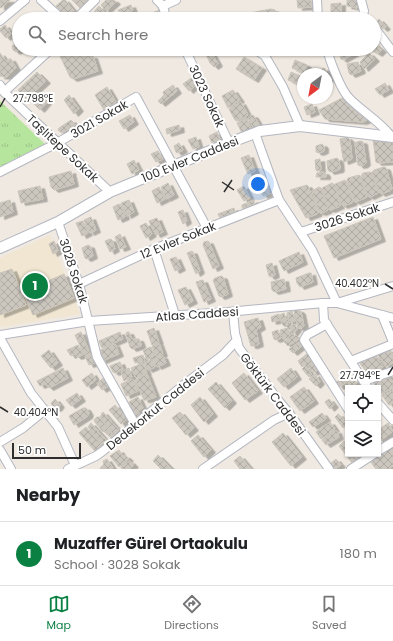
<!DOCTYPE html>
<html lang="en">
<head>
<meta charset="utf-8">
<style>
  :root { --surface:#fff; --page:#f6f6f6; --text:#202124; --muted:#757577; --line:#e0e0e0; --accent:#0b8043 }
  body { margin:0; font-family:Poppins,sans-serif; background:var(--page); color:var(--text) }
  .controls { position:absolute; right:12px; bottom:12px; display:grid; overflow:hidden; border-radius:0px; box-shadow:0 1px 3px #0004 }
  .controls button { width:36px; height:36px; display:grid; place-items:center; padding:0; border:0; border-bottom:1px solid var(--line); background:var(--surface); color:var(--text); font:20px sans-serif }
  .compass { position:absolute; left:297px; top:68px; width:36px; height:36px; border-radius:50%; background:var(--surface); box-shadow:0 1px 3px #0004; rotate:212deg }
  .scale { position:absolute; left:12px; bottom:10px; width:69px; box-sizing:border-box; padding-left:4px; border:2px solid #2e2e2e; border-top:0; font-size:11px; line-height:14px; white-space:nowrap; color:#2e2e2e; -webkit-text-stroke:3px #fff; paint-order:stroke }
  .you { position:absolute; left:258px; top:184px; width:14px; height:14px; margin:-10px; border:3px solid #fff; border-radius:50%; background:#1a73e8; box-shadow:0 0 0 6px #1a73e833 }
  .badge { display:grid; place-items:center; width:26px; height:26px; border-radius:50%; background:var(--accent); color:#fff; font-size:13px; font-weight:700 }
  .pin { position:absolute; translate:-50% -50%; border:2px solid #fff; box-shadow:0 1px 4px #0006 }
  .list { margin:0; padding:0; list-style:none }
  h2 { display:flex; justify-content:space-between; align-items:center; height:52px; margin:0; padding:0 16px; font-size:17px }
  h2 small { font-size:13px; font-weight:400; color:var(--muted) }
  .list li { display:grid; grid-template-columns:26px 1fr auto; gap:12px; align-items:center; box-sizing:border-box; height:64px; padding:0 16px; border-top:1px solid var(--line) }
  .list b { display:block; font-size:15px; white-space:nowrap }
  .list p { margin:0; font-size:13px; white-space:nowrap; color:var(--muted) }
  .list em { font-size:13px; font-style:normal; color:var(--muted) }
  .icon { flex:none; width:22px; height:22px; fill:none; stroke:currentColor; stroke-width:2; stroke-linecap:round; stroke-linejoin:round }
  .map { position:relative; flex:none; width:393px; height:469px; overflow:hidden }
  .search { position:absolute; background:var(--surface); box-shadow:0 1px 3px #0004; left:12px; right:12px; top:12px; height:44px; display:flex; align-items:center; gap:10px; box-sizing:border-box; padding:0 14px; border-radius:22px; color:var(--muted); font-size:15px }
  .sheet { height:116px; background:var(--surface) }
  nav { display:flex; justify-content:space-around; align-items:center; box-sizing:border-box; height:56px; border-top:1px solid var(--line); background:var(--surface); font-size:11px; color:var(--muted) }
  nav a { display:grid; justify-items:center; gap:2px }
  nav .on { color:var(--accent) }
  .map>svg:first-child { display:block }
</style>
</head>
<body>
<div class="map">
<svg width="393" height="469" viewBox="0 0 393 469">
  <defs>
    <pattern id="park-tufts" width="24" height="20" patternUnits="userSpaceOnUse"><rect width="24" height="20" fill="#b6e59e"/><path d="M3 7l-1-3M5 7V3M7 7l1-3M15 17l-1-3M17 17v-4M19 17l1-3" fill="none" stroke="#9dc588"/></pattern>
    <pattern id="building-cross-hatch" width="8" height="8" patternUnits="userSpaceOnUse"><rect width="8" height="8" fill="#cbc7bf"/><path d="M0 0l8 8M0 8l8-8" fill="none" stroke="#afaba4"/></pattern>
    <filter id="shadow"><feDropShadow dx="4.5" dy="2.5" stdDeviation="0" flood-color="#0004"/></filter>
  </defs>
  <rect width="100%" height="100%" fill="#efe9e1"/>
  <path fill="#f0e6d1" d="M50,235l30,79 -80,13v-69z"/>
  <path fill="url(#park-tufts)" d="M0,101l45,43 -45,23z"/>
  <g fill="url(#building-cross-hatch)" stroke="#cbc5ba" filter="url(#shadow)">
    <path d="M0,0h10l-9,8 -1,-1z"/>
    <path d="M63,0h2l9,11 -8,6 -10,-11z"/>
    <path d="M72,0h17l-9,8z"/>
    <path d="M106,0h8l2,2 -10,9 -5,-6z"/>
    <path d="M297,0h14l1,7 -14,1z"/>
    <path d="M347,0h11l-1,8 -10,-2z"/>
    <path d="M341,3v9l-10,1v-9z"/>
    <path d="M131,5l2,5 -12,5 -3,-5z"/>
    <path d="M99,6l6,6 -6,6 -6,-5z"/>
    <path d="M162,9l1,10h-19v-3z"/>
    <path d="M271,9l4,1 1,9h-58z"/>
    <path d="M379,19l7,8 -3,2 -7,-7z"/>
    <path d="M5,25l6,9 -5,4 -6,-7v-2z"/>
    <path d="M19,42l1,7 -4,3 -3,-2 -1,-4z"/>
    <path d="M374,43l8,7 -4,4 -8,-5h4z"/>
    <path d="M353,49h3l1,3 -14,8 -2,-1 -1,-3z"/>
    <path d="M210,50l8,14 -4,3 -4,-4 -5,-11z"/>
    <path d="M0,53l6,8 3,-2h2l5,9 -9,9 -7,-1z"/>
    <path d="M369,53l6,6 -11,10 -4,-7z"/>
    <path d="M60,56h33l5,15 -25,8 -3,-2z"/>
    <path d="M244,57l18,11 -8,12 -18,-11z"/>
    <path d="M295,60l12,5 -3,8 -12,-5z"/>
    <path d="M358,62l3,9 -10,4 -2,-2 -2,-9z"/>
    <path d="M324,68l1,1 4,10 -2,1v-6h-10v-2z"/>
    <path d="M37,72l9,9 -20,18 -8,-9z"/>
    <path d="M291,72l12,5 -2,8 -13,-5z"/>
    <path d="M194,76l5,6 -10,9 -6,-7z"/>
    <path d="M385,83l4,7 -9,5 -5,-6z"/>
    <path d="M173,85l4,6 -16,13 -3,-3 6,-6 -1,-3z"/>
    <path d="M107,87l9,15 -12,8 -9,-15z"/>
    <path d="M233,90l7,10 -12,8 -6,-12z"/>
    <path d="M39,95l8,7 -7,8 -7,-7z"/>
    <path d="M69,95l10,14 -5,5 -10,-14z"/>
    <path d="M344,97l6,10 17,13 -4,2 -38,-3 -6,-9z"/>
    <path d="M241,102l7,13 -11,6 -2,-1 -6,-11z"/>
    <path d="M312,104l3,8 -8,3 -3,-8z"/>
    <path d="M130,115l4,7 -10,7 -5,-8z"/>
    <path d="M252,115l2,1 6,10 -6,3 -6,-11z"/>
    <path d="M246,118l6,12 -9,5 -6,-12z"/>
    <path d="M71,120l4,4 -1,2 -12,7 -4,-3 1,-2z"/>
    <path d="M179,125l1,5 -13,4 -1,-5z"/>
    <path d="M217,132l3,7 -8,4 -3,-7z"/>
    <path d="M196,137l3,10 -6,2 -5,-9z"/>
    <path d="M347,137l3,3 2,19 -8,3 -1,-4 -3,-19z"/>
    <path d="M373,139l20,4v19l-15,1 -2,-1z"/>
    <path d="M361,141l2,1 3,21 -2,2 -4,1 -2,-1 -3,-22 2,-1z"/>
    <path d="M179,143l4,7 -5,3 -2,-1 -2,-6z"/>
    <path d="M322,144l2,2v5l-5,2 -3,-1v-6z"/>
    <path d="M158,151l5,8 -7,3 -5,-8z"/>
    <path d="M249,155l6,16 -7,3 -7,-16z"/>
    <path d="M337,158l2,2 1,9 -1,1 -9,2 -2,-2 -1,-9z"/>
    <path d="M320,159l1,11 -4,1 -1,-1 -1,-10z"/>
    <path d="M134,160l5,10 -7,4 -5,-10z"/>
    <path d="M384,167l2,1 6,21 -1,1 -10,4 -2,-2 -7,-20 2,-2z"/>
    <path d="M71,171l3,13 -20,6 -3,-3 -2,-10z"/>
    <path d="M324,172l2,2v3h-10l1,-4z"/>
    <path d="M370,172l2,1 6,20 -8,4 -2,-1 -7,-20 2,-3z"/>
    <path d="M359,175l1,1 7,21 -11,5 -2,-1 -7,-21 1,-2z"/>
    <path d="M345,180l1,1 7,20 -1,2 -9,3 -2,-2 -6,-20z"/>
    <path d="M168,183l6,12 -8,4 -5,-12z"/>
    <path d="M266,183l4,11 -7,2 -4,-10z"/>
    <path d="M332,183l3,2 5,21 -9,4 -3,-1 -6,-21z"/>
    <path d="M307,185l1,1 10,27 -1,1 -11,4 -16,-28z"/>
    <path d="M40,186l3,13 -22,4 -3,-12z"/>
    <path d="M244,186l6,12 -6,3 -7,-11z"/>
    <path d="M159,187l6,12 -8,4 -5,-12z"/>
    <path d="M319,187l2,1 7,21 -1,2 -6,2 -2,-1 -7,-21z"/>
    <path d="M10,200l3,12 -13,5v-14z"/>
    <path d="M129,200l5,12 -7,4 -6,-13z"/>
    <path d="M254,200v4l-11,5 -1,-2v-2z"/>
    <path d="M119,204l2,1 4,12 -7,3 -5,-13z"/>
    <path d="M234,208l1,4 -15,6 -2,-4z"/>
    <path d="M183,210l4,11 -4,3 -5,-12z"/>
    <path d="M91,217l5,13 -6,3 -6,-13z"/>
    <path d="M373,217l8,22 -47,19 -10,-22z"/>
    <path d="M157,218l6,14 -7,3 -7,-14z"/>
    <path d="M83,221l5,12 -6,3 -6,-13z"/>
    <path d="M146,223l6,11 -6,4 -6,-12z"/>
    <path d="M120,234l6,13 -6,2 -5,-12z"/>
    <path d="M110,239l2,1 3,9 -5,3 -5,-11z"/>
    <path d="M54,241l4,10 -5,3 -4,-10z"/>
    <path d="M208,241l1,1 10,24 -6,3 -10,-24 1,-3z"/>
    <path d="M88,245l2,1 3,10 -6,3 -2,-1 -3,-10z"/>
    <path d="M192,251l1,1 7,19 -4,3 -9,-21z"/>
    <path d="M299,252l4,10 -19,9 -5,-10z"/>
    <path d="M176,257l5,11 -6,3 -5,-12z"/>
    <path d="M272,263l3,12 -4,2 -2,-1 -3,-11z"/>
    <path d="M12,269l14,36 -26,10v-42z"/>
    <path d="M309,273h2l2,9 -13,5 -3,-4 -1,-5z"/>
    <path d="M64,274l10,24 -41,17 -10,-23z"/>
    <path d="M221,276l2,1 5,17 -7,3 -2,-1 -6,-16 2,-2z"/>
    <path d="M284,279l2,10 -12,3 -2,-2 -1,-8z"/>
    <path d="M203,280l8,19 -7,3 -8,-20z"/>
    <path d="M186,287l7,14 -8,4 -7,-15z"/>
    <path d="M295,310h4l2,2 3,14 -3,2h-3l-4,-17z"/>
    <path d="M292,311l3,10 -6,2 -2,-10z"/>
    <path d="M284,313l4,12 -3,2 -3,-3 -2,-9z"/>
    <path d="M279,314l1,6 -8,2 -1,-5z"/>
    <path d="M258,318l3,9 -5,3 3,14 -5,2h-3l-7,-24z"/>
    <path d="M295,324l2,5 -5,6 -2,-9z"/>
    <path d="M154,328l5,14 -7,3 -5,-14z"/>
    <path d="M288,328l2,8 -6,4 -4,-10z"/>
    <path d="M278,330l3,8 -5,2 -2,-1 -2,-7z"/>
    <path d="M81,332l8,19 -5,3 -9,-19z"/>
    <path d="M120,332l3,7 -21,9 -3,-7z"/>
    <path d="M127,332h2l3,7h7l2,5v2l-9,3 -2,-2 -4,-13z"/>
    <path d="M296,335l3,3 -1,2 -10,6 -4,-4 1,-1z"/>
    <path d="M301,341l2,4 -10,8 -4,-4z"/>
    <path d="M159,343l4,11 -6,3 -2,-3 -3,-8z"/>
    <path d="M115,344l4,10 -17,7 -4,-10z"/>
    <path d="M78,345l5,10 -6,2 -3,-3 -3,2 -4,-6z"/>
    <path d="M151,347l3,9 -7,4 -4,-10z"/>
    <path d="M390,349l3,7v7l-7,4 -8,-12z"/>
    <path d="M49,350l9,13 -7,5 -10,-12z"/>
    <path d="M90,353l5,10 -6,2 -4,-9z"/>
    <path d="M308,353l5,5 -11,9 -4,-6z"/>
    <path d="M143,355l2,6 -10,2 -2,-5z"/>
    <path d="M376,355l7,12 -15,7 -9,-12z"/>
    <path d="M163,356l3,7 -9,4 -4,-8z"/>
    <path d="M152,360l3,7 -7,3 -4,-7z"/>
    <path d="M314,360l5,9 -6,4 -5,-8z"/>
    <path d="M120,362l3,7 -8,4 -2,-1 -3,-6z"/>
    <path d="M143,363l4,10 -11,5 -5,-10z"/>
    <path d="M305,366l2,1 4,7 -2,3 -7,-8z"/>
    <path d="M63,368l5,10 -19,10 -4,-4 -5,2 -3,-5z"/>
    <path d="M129,368l3,9 -8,4 -3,-9z"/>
    <path d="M291,368l6,9 -13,10 -7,-8z"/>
    <path d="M92,373l4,7 -9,7 -5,-7z"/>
    <path d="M244,373l14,18 -13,9 -13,-17z"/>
    <path d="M147,374l9,23 -9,3h-3l-9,-20z"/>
    <path d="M315,374l5,8 -4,4 -7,-7z"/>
    <path d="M387,374l6,8v7l-13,4 -9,-13z"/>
    <path d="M105,377l5,8 -8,5 -5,-7z"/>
    <path d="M345,378l2,4 -8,5 -3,-5z"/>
    <path d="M133,379l5,12 -12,5 -5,-12z"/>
    <path d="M354,379l3,4 -6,5 -3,-5z"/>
    <path d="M216,382l16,19 -7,7 -17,-19z"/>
    <path d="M304,387l10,14 -14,10 -10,-14z"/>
    <path d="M393,391v12l-4,2 -7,-10z"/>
    <path d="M77,393l4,6 -10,7 -5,-6z"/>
    <path d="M138,397l5,11 -5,3 2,5 -4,2 -7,-16z"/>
    <path d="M200,397l13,17 -9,8 -13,-17z"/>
    <path d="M55,399l5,6 -3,4 -3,-1 -3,-5z"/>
    <path d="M329,399l5,6 -4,4 -5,-7z"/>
    <path d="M115,405l12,14 -6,5 -12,-14z"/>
    <path d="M83,408h3l3,5 -1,3 -14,9 -5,-9z"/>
    <path d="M103,412l16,18 -5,5 -14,-18z"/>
    <path d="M180,412l14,16 -8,7 -14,-17z"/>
    <path d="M322,413l4,5v1l-13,8 -4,-5z"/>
    <path d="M338,414l6,5v-1l3,1 1,3v2l-5,4 -8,-11z"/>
    <path d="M97,417h2l14,18 -2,3 -6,-6 -3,-1 -7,-9 -1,-2z"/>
    <path d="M330,422l5,7 -14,10 -5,-7z"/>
    <path d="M91,423l15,17 -3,5 -15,-18z"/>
    <path d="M388,423l5,8 -13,10 -2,-2v-9z"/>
    <path d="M86,427l15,18v2l-6,4 -16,-18z"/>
    <path d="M335,431h2l2,6 -13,8 -4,-5z"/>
    <path d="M283,433l19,24 -11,9 -19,-24z"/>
    <path d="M198,435l13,15 -7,7 -13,-16z"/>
    <path d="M344,441l4,5v8h7l3,4 -6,5 -13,-17z"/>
    <path d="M393,443v23l-3,3h-14l-6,-8z"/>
    <path d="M119,450l4,6h3l3,3 -10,8 -9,-11z"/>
    <path d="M158,455l14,14h-11l-8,-8z"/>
    <path d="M240,456l11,13h-11l-6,-8z"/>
    <path d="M107,459l6,9 -2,1h-10l-1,-1 4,-4 -1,-3z"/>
    <path d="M336,459l5,6 -6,4 -5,-5z"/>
    <path d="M130,461l4,4 -5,4h-7l-1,-2z"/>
  </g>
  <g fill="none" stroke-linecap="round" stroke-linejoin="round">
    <defs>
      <g id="minor">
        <path d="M41,0l21,19"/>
        <path d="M157,0c7,6 8,10 8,19"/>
        <path d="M317,0l1,19"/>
        <path d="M361,0l3,11 -1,4"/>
        <path d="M163,6l13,-6"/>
        <path d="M76,19l19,-19"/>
        <path d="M0,21l25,-21"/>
        <path d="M374,27l19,25"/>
        <path d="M64,49l20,2 94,-2"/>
        <path d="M185,49l44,94"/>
        <path d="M255,49l10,7 18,31 17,39"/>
        <path d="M327,49c3,12 14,42 23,50 13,13 29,22 41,37"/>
        <path d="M0,85l4,7 106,100"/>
        <path d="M4,92l47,-43"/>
        <path d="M255,133l24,67 33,50 25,53 56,15"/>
        <path d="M0,172l57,-29 79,-46 71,131"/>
        <path d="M58,222l21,62 18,73 38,67"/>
        <path d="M301,232l92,-30"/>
        <path d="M154,249l21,66"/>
        <path d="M79,284l75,-35 125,-49"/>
        <path d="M323,303l1,17 44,68"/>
        <path d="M233,312l2,21 4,15 39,52 11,13 40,56"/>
        <path d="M382,315l11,27"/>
        <path d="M327,324l-20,11 -3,5 44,69"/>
        <path d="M0,335l89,-14 139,-9 95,-9h14l56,-17"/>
        <path d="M0,338l31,55 27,34 17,38"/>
        <path d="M351,361l42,-17"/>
        <path d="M364,381l29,-10"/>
        <path d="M378,403l15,17"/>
        <path d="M0,442l23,-14 22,-18"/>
        <path d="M0,450l11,19"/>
        <path d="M378,451l15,-9"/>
        <path d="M68,469l28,-13 7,-5 78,-64 42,-32 14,-15"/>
        <path d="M203,469l71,-49 15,-7"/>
        <path d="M351,469l23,-15"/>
      </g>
      <path id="tertiary" d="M0,248l58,-26 52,-30 119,-49 31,-12 40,-5 93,11"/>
    </defs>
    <use href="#minor" stroke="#b4b7c1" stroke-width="10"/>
    <use href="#tertiary" stroke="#b4b7c1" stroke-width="12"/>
    <use href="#minor" stroke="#fff" stroke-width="8"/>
    <use href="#tertiary" stroke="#fff" stroke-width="10"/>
  </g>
  <path fill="none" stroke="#2e2e2e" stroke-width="1.5" d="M0,107l5,-9M222,182l12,8M224,192l8,-12M385,284l8,5M388,375l5,-8M0,407l8,5"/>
  <g text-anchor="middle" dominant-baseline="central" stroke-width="4" stroke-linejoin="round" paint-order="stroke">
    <g font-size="12" fill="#2e2e2e" stroke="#fff">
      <text transform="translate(207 96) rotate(65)">3023 Sokak</text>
      <text transform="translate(99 119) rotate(-30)">3021 Sokak</text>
      <text transform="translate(63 148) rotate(43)">Taşlıtepe Sokak</text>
      <text transform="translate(190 159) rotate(-22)">100 Evler Caddesi</text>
      <text transform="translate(347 217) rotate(-18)">3026 Sokak</text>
      <text transform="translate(178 240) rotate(-22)">12 Evler Sokak</text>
      <text transform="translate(74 271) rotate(72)">3028 Sokak</text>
      <text transform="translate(197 314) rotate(-4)">Atlas Caddesi</text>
      <text transform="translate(273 394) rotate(53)">Göktürk Caddesi</text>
      <text transform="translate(155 409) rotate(-39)">Dedekorkut Caddesi</text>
    </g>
  </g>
  <g font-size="10" text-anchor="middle" fill="#2e2e2e" stroke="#fff" stroke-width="4" stroke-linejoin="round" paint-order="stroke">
    <text x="33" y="102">27.798°E</text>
    <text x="357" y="287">40.402°N</text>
    <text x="360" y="379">27.794°E</text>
    <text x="36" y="416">40.404°N</text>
  </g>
</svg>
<div class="controls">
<button><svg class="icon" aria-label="locate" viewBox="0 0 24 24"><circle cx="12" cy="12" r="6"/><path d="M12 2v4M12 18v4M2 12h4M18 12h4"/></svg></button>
<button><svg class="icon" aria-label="layers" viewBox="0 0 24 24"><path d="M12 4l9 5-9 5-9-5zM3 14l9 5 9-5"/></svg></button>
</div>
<svg class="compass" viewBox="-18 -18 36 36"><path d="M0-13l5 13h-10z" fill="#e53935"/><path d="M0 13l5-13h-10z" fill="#757577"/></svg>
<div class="scale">50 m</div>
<div class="you"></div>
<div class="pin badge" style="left:35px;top:286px">1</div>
<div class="search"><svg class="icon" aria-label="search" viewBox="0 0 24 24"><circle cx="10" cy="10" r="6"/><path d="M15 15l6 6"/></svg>Search here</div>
</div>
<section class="sheet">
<h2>Nearby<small></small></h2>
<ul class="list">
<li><span class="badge">1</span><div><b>Muzaffer Gürel Ortaokulu</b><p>School · 3028 Sokak</p></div><em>180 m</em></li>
</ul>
</section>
<nav>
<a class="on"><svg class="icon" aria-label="map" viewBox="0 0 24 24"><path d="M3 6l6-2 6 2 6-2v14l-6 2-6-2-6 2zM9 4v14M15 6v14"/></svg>Map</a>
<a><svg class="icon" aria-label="directions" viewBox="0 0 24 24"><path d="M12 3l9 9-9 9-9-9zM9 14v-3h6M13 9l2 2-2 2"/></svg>Directions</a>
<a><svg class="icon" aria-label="saved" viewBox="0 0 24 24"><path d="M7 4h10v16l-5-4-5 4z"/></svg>Saved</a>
</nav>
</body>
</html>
